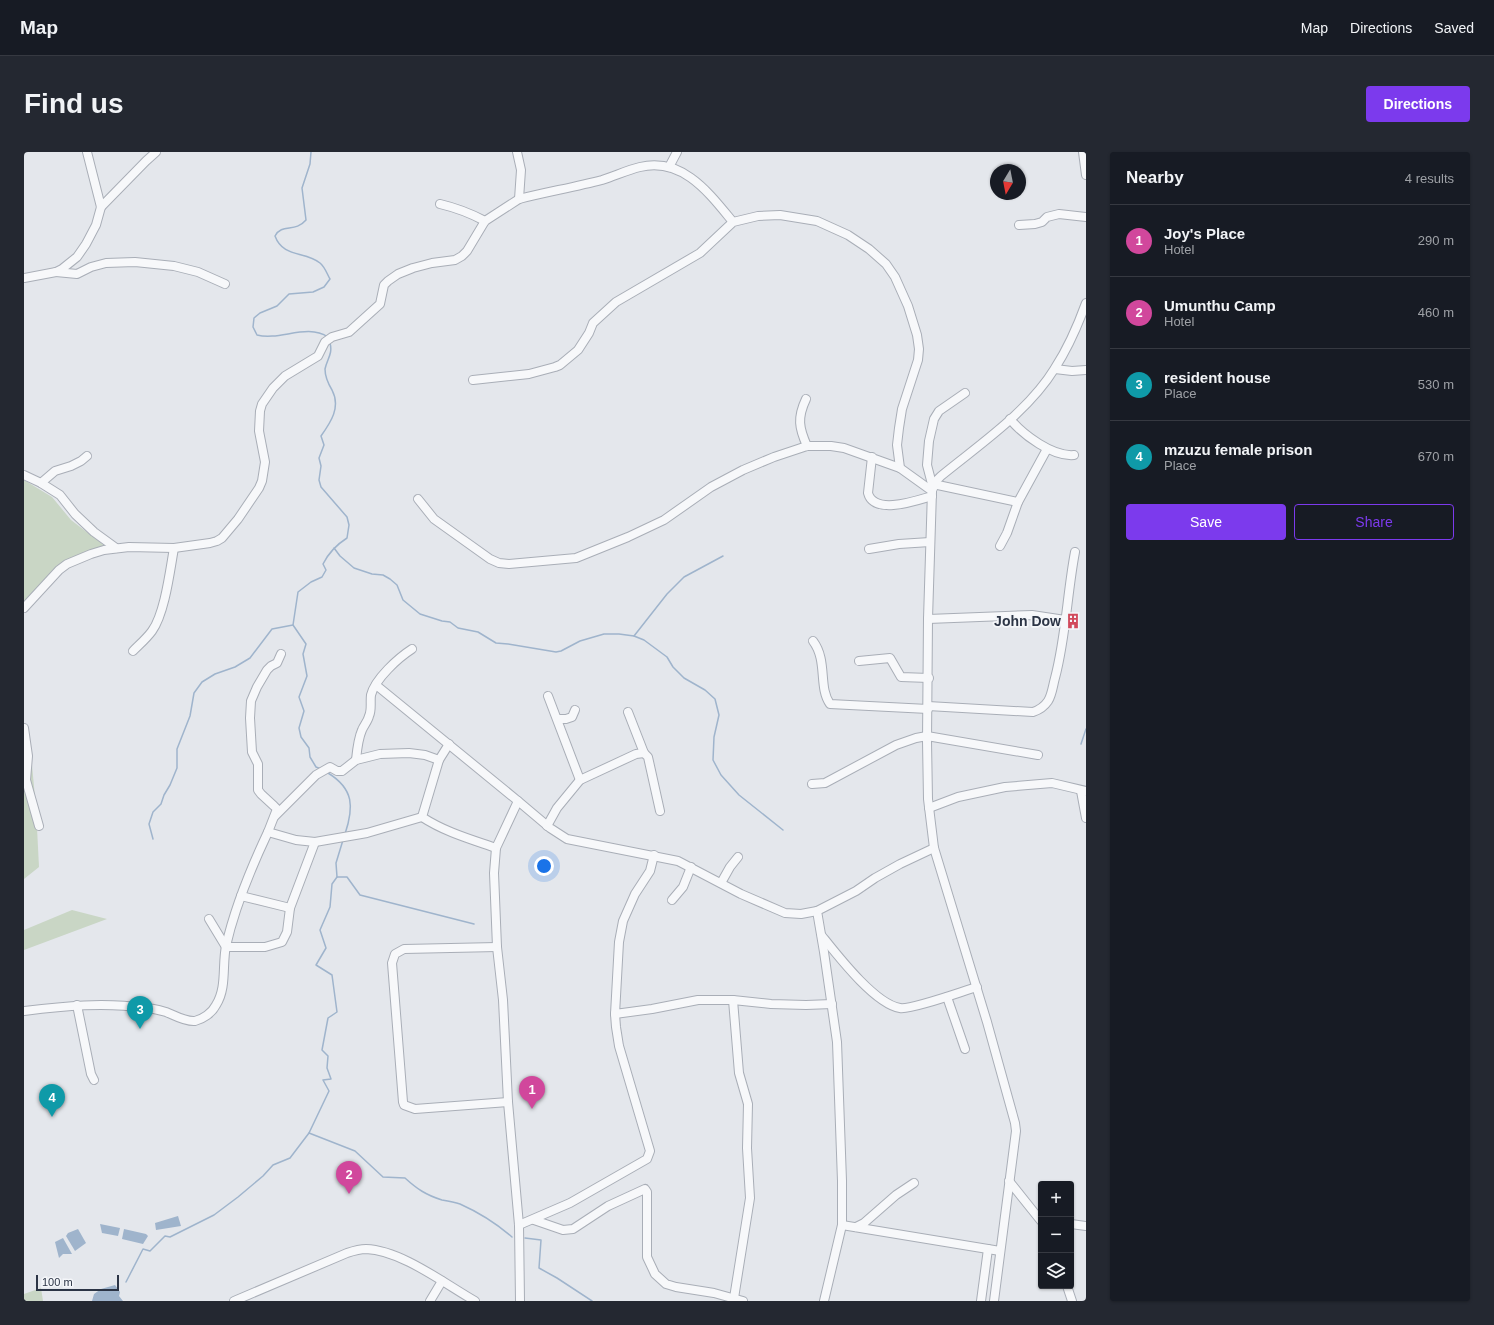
<!DOCTYPE html>
<html lang="en">
<head>
<meta charset="utf-8">
<style>
  :root { --surface:#171b24; --page:#242831; --text:#f1f3f6; --muted:#9ea1a6; --line:#363941; --accent:#7c3aed }
  body { margin:0; font-family:Helvetica,sans-serif; background:var(--page); color:var(--text) }
  .controls { position:absolute; right:12px; bottom:12px; display:grid; overflow:hidden; border-radius:4px; box-shadow:0 1px 3px #0004 }
  .controls button { width:36px; height:36px; display:grid; place-items:center; padding:0; border:0; border-bottom:1px solid var(--line); background:var(--surface); color:var(--text); font:20px sans-serif }
  .compass { position:absolute; left:966px; top:12px; width:36px; height:36px; border-radius:50%; background:var(--surface); box-shadow:0 1px 3px #0004; rotate:190deg }
  .scale { position:absolute; left:12px; bottom:10px; width:83px; box-sizing:border-box; padding-left:4px; border:2px solid #2b3445; border-top:0; font-size:11px; line-height:14px; white-space:nowrap; color:#2b3445; -webkit-text-stroke:3px #f4f6f9; paint-order:stroke }
  .you { position:absolute; left:520px; top:714px; width:14px; height:14px; margin:-10px; border:3px solid #fff; border-radius:50%; background:#1a73e8; box-shadow:0 0 0 6px #1a73e833 }
  .badge { display:grid; place-items:center; width:26px; height:26px; border-radius:50%; background:var(--accent); color:#fff; font-size:13px; font-weight:700 }
  .pin { position:absolute; translate:-50% -33px; filter:drop-shadow(0 1px 2px #0008) }
  .pin::after { content:''; position:absolute; top:21px; width:14px; height:12px; background:inherit; clip-path:polygon(0 0,100% 0,50% 100%) }
  .list { margin:0; padding:0; list-style:none }
  h2 { display:flex; justify-content:space-between; align-items:center; height:52px; margin:0; padding:0 16px; font-size:17px }
  h2 small { font-size:13px; font-weight:400; color:var(--muted) }
  .list li { display:grid; grid-template-columns:26px 1fr auto; gap:12px; align-items:center; box-sizing:border-box; height:72px; padding:0 16px; border-top:1px solid var(--line) }
  .list b { display:block; font-size:15px; white-space:nowrap }
  .list p { margin:0; font-size:13px; white-space:nowrap; color:var(--muted) }
  .list em { font-size:13px; font-style:normal; color:var(--muted) }
  .actions { display:flex; gap:8px; padding:12px 16px }
  .actions a { flex:1; padding:9px 0; border:1px solid var(--accent); border-radius:4px; text-align:center; font-size:14px; color:var(--accent) }
  .actions .main { background:var(--accent); color:#fff }
  .icon { flex:none; width:22px; height:22px; fill:none; stroke:currentColor; stroke-width:2; stroke-linecap:round; stroke-linejoin:round }
  .map { position:relative; flex:none; width:1062px; height:1149px; overflow:hidden; border-radius:4px }
  header { display:flex; align-items:center; gap:24px; box-sizing:border-box; height:56px; padding:0 20px; background:var(--surface); border-bottom:1px solid var(--line) }
  header strong { font-size:19px }
  nav { display:flex; gap:22px; margin-inline-start:auto; font-size:14px }
  .intro { display:flex; align-items:center; justify-content:space-between; box-sizing:border-box; height:96px; padding:0 24px }
  h1 { margin:0; font-size:28px }
  .button { padding:10px 18px; border-radius:4px; background:var(--accent); color:#fff; font-size:14px; font-weight:700 }
  main { display:flex; gap:24px; padding:0 24px }
  aside { flex:1; background:var(--surface); border-radius:4px; box-shadow:0 1px 3px #0004 }
  .map>svg:first-child { display:block }
</style>
</head>
<body>
<header>
<strong>Map</strong>
<nav><a>Map</a><a>Directions</a><a>Saved</a></nav>
</header>
<div class="intro"><h1>Find us</h1><a class="button">Directions</a></div>
<main>
<div class="map">
<svg width="1062" height="1149" viewBox="0 0 1062 1149">
  <rect width="100%" height="100%" fill="#e4e7ec"/>
  <g fill="#c9d6c5">
    <path d="M0,328l28,17 19,23 34,26 -40,17 -41,43z"/>
    <path d="M0,576l6,16 6,64 3,59 -15,12z"/>
    <path d="M48,758l35,9 -83,31v-20z"/>
    <path d="M17,1136l2,13h-19v-7z"/>
  </g>
  <g fill="#9fb4cc">
    <path d="M154,1064l3,10 -25,4 -1,-7z"/>
    <path d="M76,1072l20,4 -2,8 -16,-3z"/>
    <path d="M54,1077l8,14 -11,8 -9,-15 2,-3z"/>
    <path d="M100,1077l22,5 2,2 -5,8 -21,-5z"/>
    <path d="M39,1086l9,16h-9l-4,4 -4,-16z"/>
    <path d="M91,1133l5,7 -1,4 4,5h-31l2,-7 7,-5z"/>
  </g>
  <g fill="none" stroke-linecap="round" stroke-linejoin="round">
    <g stroke="#9fb4cc" stroke-width="1.5">
      <path d="M287,0l-1,12 -8,24 4,32c-11,13 -24,3 -31,16 8,22 30,15 45,27 5,4 7,11 10,16l-6,8 -11,5 -24,2 -12,12 -17,7 -6,5 -1,9 4,8c23,6 50,-12 71,2"/>
      <path d="M310,396l6,8 14,12 18,6 11,1 7,4 7,6 6,15 17,14 22,7 8,1 8,6 20,4 18,11 12,1 48,8 5,-1 19,-10 24,-7h15l15,2 10,4 23,17 6,10 11,11 21,12 10,9 4,16 -5,22 -1,23 8,15 18,20 44,35"/>
      <path d="M269,473l13,19 -3,10 4,22 -8,21 5,14 -5,17 2,9 8,11 1,9 6,10 5,2"/>
      <path d="M610,484l33,-42 17,-17 39,-21"/>
      <path d="M1057,592l5,-15"/>
      <path d="M304,621c26,16 26,34 17,61"/>
      <path d="M129,687l-4,-15 4,-12 8,-8 3,-9 6,-10 7,-17v-19l13,-33 4,-23 8,-11 13,-8 20,-7 15,-9 22,-29 21,-4 5,-33 13,-10 11,-5 4,-7 -3,-6c6,-12 13,-19 24,-26l2,-13 -2,-8 -26,-30 -2,-7 2,-14 -2,-8 5,-13 -3,-9c10,-14 20,-29 11,-46 -3,-5 -7,-14 -7,-21 2,-10 8,-15 5,-26"/>
      <path d="M313,725h10l13,18 114,29"/>
      <path d="M285,981l46,18 28,26 22,1c12,11 21,17 37,22 6,1 12,2 18,4 18,8 37,20 52,33"/>
      <path d="M501,1086l16,2 -2,28 18,10 35,23"/>
      <path d="M102,1130l17,-33 7,2 15,-15 5,1 44,-22 24,-18 25,-21 10,-11 17,-7 19,-25 20,-42 -6,-11 8,-1 -4,-11 1,-12 -6,-6 6,-32 9,-6 -5,-37 -16,-10 10,-17 -6,-18 10,-23 2,-23 5,-7 -1,-14 7,-23"/>
    </g>
    <defs>
      <g id="minor">
        <path d="M493,0l4,18 -2,29"/>
        <path d="M1059,0l3,23"/>
        <path d="M645,15l8,-15"/>
        <path d="M416,52c17,4 30,9 45,17"/>
        <path d="M77,55l45,-46 10,-9"/>
        <path d="M995,73l16,-1 7,-2 5,-5 12,-3 27,3"/>
        <path d="M32,120l21,2 14,-7 15,-4 29,-1 39,4 24,6 27,12"/>
        <path d="M0,126l32,-6 6,-3 15,-12 9,-13 10,-19 5,-18 -14,-55"/>
        <path d="M1031,217l17,2 14,-1"/>
        <path d="M449,228l56,-6 26,-7 5,-2 18,-15 11,-17 4,-10 23,-21 84,-49 33,-31 25,-6 22,-1 37,6 31,14 21,14 17,15 9,13 13,29 9,29 2,14 -1,11 -16,49 -3,19 -2,17 3,23 32,23"/>
        <path d="M782,247c-9,19 -7,29 1,47"/>
        <path d="M986,267c13,16 43,38 64,36"/>
        <path d="M848,305l-4,36c6,23 50,7 64,3"/>
        <path d="M0,323l17,8 19,12 15,19 19,18 22,16"/>
        <path d="M17,331l14,-12 16,-5 10,-5 6,-5"/>
        <path d="M909,332l85,18 29,-53"/>
        <path d="M909,336l-6,-23 2,-24 5,-22 5,-8 26,-18"/>
        <path d="M394,347l16,20 56,40 9,4 10,1 67,-6 52,-21 36,-17 47,-33 32,-17 31,-13 33,-11h24l13,2 56,20"/>
        <path d="M976,394l7,-13 11,-31"/>
        <path d="M845,397l30,-5 31,-2"/>
        <path d="M0,456l35,-38 8,-6 24,-10 13,-4 25,-3 45,1 36,-5 7,-2 5,-3 16,-19 21,-31 3,-7 3,-19 -6,-31 1,-20 2,-7 11,-16 12,-12 33,-20 7,-14 7,-5 17,-5 31,-28 4,-19 4,-4 10,-7 15,-6 19,-5 23,-3 7,-4 5,-5 18,-30 34,-22c28,-7 56,-12 83,-19 13,-4 25,-10 38,-13 43,-10 69,26 93,55"/>
        <path d="M904,467l104,-4 33,5"/>
        <path d="M789,489c15,20 5,46 17,63l98,5"/>
        <path d="M109,499c6,-6 14,-13 19,-20 13,-18 18,-61 22,-83"/>
        <path d="M835,509l31,-3 11,19 28,1"/>
        <path d="M352,533l142,116 -22,47 -2,25 3,74 6,53 5,102 11,123 1,76"/>
        <path d="M524,544l32,84"/>
        <path d="M904,554l105,6c6,-2 11,-5 15,-11 4,-6 5,-16 7,-23 11,-41 12,-84 20,-126"/>
        <path d="M604,560l16,41 4,4 12,54"/>
        <path d="M534,567h8l6,-2 3,-7"/>
        <path d="M0,576l4,28 -2,24 13,46"/>
        <path d="M425,592l-10,16 -17,57c23,15 48,22 74,31"/>
        <path d="M332,608c1,-10 2,-21 6,-30 2,-5 6,-9 7,-14 3,-6 1,-14 2,-21 4,-16 27,-37 41,-46"/>
        <path d="M788,632l13,-1 71,-38 20,-7 11,-2 111,19"/>
        <path d="M1057,639l5,27"/>
        <path d="M494,649l32,27 17,11 111,22 63,33 44,19 16,1 16,-3"/>
        <path d="M905,656l29,-11 47,-10 47,-4 34,8"/>
        <path d="M251,664l41,-41 14,-8 7,4h5l14,-11 24,-6 29,-1 16,2 14,5"/>
        <path d="M523,674l10,-18 23,-28 56,-26 8,-1"/>
        <path d="M244,680l9,-23 -3,-3 -13,-12 -3,-4v-26l-6,-12 -2,-34 1,-17 6,-14 10,-17 4,-4 6,-3 4,-9"/>
        <path d="M291,690l52,-9 55,-16"/>
        <path d="M630,703l-4,16 -15,23 -12,27 -4,21 -4,72 37,-5 46,-9h35l38,4 35,1 26,-1"/>
        <path d="M697,731l9,-16 8,-10"/>
        <path d="M217,744l49,12"/>
        <path d="M648,748l11,-13 8,-20"/>
        <path d="M185,767l17,28"/>
        <path d="M798,784c16,20 53,68 78,72 11,2 63,-17 77,-21"/>
        <path d="M473,795l-93,2 -9,5 -3,9 11,139 1,3 11,4 93,-7"/>
        <path d="M923,845l18,52"/>
        <path d="M709,848l6,73 9,31 -1,44 3,50 -16,100"/>
        <path d="M53,853l14,69 3,6"/>
        <path d="M0,859c40,-5 80,-9 121,-3 7,0 14,2 21,4 8,3 19,10 29,9 8,-2 17,-8 21,-16 11,-17 6,-40 10,-59 9,-40 25,-78 42,-114l28,8 19,2 -25,66 -3,24 -5,10 -17,5h-39"/>
        <path d="M985,1029l32,40"/>
        <path d="M510,1068l29,10 10,-1 35,-23 37,-17 2,3v65l8,17 11,10 10,3 38,6 29,8"/>
        <path d="M1047,1072l15,2"/>
        <path d="M495,1073l51,-22 77,-44 3,-8 -31,-105 -3,-19 -1,-13"/>
        <path d="M818,1073l158,26"/>
        <path d="M832,1075l8,-4 32,-28 18,-12"/>
        <path d="M1043,1134l5,15"/>
        <path d="M210,1149l113,-48c6,-2 13,-4 19,-4 35,1 79,35 109,52"/>
        <path d="M406,1149l12,-20"/>
        <path d="M800,1149l18,-76v-44l-5,-139 -13,-90 -7,-41 39,-20 19,-13 25,-14 34,-16"/>
        <path d="M957,1149l7,-52"/>
        <path d="M970,1149l22,-170 -1,-8 -28,-101 -53,-174 -6,-49 -1,-58 1,-122 4,-128 1,-7 8,-8c39,-32 87,-64 114,-108 13,-20 23,-43 31,-65"/>
      </g>
    </defs>
    <use href="#minor" stroke="#a9aeb7" stroke-width="10"/>
    <use href="#minor" stroke="#f7f8fa" stroke-width="8"/>
  </g>
  <defs>
    <symbol id="building-bare" viewBox="-9 -9 18 18"><path d="M-4-6H4V6H1V3H-1V6H-4ZM-2.5-4.3h1.7v1.8h-1.7ZM.8-4.3h1.7v1.8H.8ZM-2.5-1h1.7V.8h-1.7ZM.8-1h1.7V.8H.8Z" fill="#d1495b" stroke="#f4f6f9" stroke-width="2.5" paint-order="stroke"/></symbol>
  </defs>
  <g fill-rule="evenodd">
    <use href="#building-bare" x="1038" y="458" width="22" height="22"/>
  </g>
  <g text-anchor="middle" dominant-baseline="central" stroke-width="3.5" stroke-linejoin="round" paint-order="stroke">
    <g font-size="14" font-weight="bold" fill="#2b3445" stroke="#f4f6f9" text-anchor="end">
      <text x="1037" y="469">John Dow</text>
    </g>
  </g>
</svg>
<div class="controls">
<button>+</button>
<button>−</button>
<button><svg class="icon" aria-label="layers" viewBox="0 0 24 24"><path d="M12 4l9 5-9 5-9-5zM3 14l9 5 9-5"/></svg></button>
</div>
<svg class="compass" viewBox="-18 -18 36 36"><path d="M0-13l5 13h-10z" fill="#e53935"/><path d="M0 13l5-13h-10z" fill="#9ea1a6"/></svg>
<div class="scale">100 m</div>
<div class="you"></div>
<div class="pin badge" style="left:508px;top:957px;background:#d1479c">1</div>
<div class="pin badge" style="left:325px;top:1042px;background:#d1479c">2</div>
<div class="pin badge" style="left:116px;top:877px;background:#0f9aa8">3</div>
<div class="pin badge" style="left:28px;top:965px;background:#0f9aa8">4</div>
</div>
<aside>
<h2>Nearby<small>4 results</small></h2>
<ul class="list">
<li><span class="badge" style="background:#d1479c">1</span><div><b>Joy's Place</b><p>Hotel</p></div><em>290 m</em></li>
<li><span class="badge" style="background:#d1479c">2</span><div><b>Umunthu Camp</b><p>Hotel</p></div><em>460 m</em></li>
<li><span class="badge" style="background:#0f9aa8">3</span><div><b>resident house</b><p>Place</p></div><em>530 m</em></li>
<li><span class="badge" style="background:#0f9aa8">4</span><div><b>mzuzu female prison</b><p>Place</p></div><em>670 m</em></li>
</ul>
<div class="actions"><a class="main">Save</a><a>Share</a></div>
</aside>
</main>
</body>
</html>
